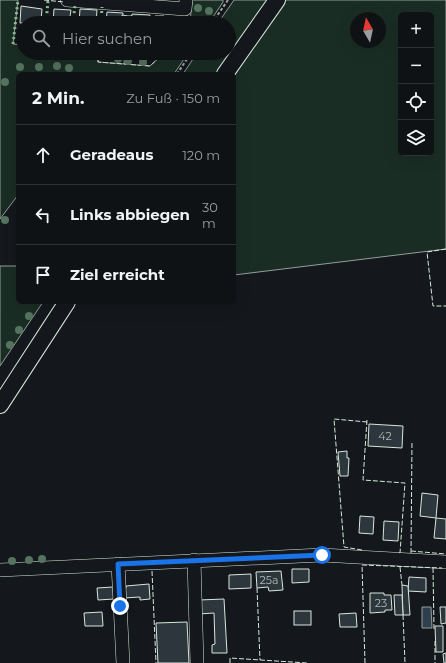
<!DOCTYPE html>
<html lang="de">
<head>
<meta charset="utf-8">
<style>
  :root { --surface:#0f1215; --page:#1d2022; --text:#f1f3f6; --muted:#9b9ea0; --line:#2f3234 }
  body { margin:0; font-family:Montserrat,sans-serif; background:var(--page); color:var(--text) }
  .controls { position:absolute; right:12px; top:12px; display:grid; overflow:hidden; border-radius:6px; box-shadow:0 4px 16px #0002 }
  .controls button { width:36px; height:36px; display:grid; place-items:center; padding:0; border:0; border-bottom:1px solid var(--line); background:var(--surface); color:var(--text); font:20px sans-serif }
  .compass { position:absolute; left:350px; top:12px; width:36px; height:36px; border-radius:50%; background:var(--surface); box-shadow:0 4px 16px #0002; rotate:351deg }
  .stop { position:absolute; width:12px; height:12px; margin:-9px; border:3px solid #1a73e8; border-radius:50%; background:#fff }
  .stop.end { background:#1a73e8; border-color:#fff; box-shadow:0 1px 4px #0008 }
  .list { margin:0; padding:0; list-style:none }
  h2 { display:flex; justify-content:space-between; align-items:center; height:52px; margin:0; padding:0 16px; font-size:17px }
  h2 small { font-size:13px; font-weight:400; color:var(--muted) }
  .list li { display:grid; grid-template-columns:26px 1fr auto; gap:12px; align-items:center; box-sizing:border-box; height:60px; padding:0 16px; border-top:1px solid var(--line) }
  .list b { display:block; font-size:15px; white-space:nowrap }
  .list em { font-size:13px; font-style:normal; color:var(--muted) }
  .icon { flex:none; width:22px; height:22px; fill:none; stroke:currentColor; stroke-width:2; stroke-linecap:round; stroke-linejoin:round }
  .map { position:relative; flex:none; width:446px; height:663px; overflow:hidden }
  .search { position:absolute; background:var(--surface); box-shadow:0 4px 16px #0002; left:16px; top:16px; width:220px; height:44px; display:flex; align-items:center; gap:10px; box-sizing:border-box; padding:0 14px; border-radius:22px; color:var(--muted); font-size:15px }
  .panel { position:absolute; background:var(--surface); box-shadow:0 4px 16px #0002; left:16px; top:72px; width:220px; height:232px; border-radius:6px }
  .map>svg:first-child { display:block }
</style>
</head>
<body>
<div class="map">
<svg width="446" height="663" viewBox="0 0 446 663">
  <rect width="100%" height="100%" fill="#14181c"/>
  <g fill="#1a2d24" stroke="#939e99" fill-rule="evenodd">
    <path d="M0,0h18l-5,44 10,1v8h75v9l52,4 14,-13h24l-14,21h-156v121l-18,24z"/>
    <path d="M192,0h31v2l-14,21h-19z"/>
    <path d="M234,0h36l-52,74h-35l14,-21h32v-30h-11z"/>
    <path d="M283,0h163v249l-212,26v-201zM401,15h30v138h-30zM356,18h24v24h-24z"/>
    <path d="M0,266h18v36h25l-43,64z"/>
  </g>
  <path fill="#2f3f4d" stroke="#939e99" d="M422,607h9l1,21h-10z"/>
  <g fill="#2c363c" stroke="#d8e6dc">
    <path d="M21,6l21,3 -1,12 -3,-1 -1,3h-17z"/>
    <path d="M54,9l17,1 -2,13h-16z"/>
    <path d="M80,9l17,1 -1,13h-17z"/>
    <path d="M107,12l16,1 -1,10h-16z"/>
    <path d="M132,14l18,1 -1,8h-18z"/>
    <path d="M122,15l6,1 -1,7h-5z"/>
    <path d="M128,16h4l-1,7h-4z"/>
    <path d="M155,16h9l-1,7h-9z"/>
    <path d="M369,424l34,2 -1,22 -34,-2z"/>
    <path d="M347,451v7h2l-1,18h-8l-2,-24z"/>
    <path d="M422,493l16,2 -2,23 -16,-2z"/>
    <path d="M360,516l14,1 -1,17 -14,-1z"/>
    <path d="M436,518l10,1v20l-12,-1z"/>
    <path d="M384,521l15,1 -1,19 -15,-1z"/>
    <path d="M292,569h17v13l-17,1z"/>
    <path d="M281,571l2,19 -14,1 -1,-4 -11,1 -1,-16z"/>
    <path d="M251,574v14l-22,1v-14z"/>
    <path d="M409,577l17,1v14l-18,-1z"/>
    <path d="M149,584l1,15 -10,1v-3l-16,1 -1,-10h3v-2z"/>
    <path d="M402,585l6,1 2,29h-7z"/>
    <path d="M113,587l1,12 -16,1 -1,-12z"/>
    <path d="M370,593h14v2h7l1,15h-7v2l-15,1z"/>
    <path d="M394,595h8l1,20h-8z"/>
    <path d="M224,599l3,54h-15v-8l3,-1 -1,-31 -15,1v-14z"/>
    <path d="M440,607h6v16l-5,1z"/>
    <rect x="294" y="611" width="17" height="14"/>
    <path d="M102,612l1,14h-18l-1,-13z"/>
    <path d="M356,613l1,14h-17l-1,-13z"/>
    <path d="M187,622l2,41h-31l-2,-40z"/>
    <path d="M435,626h8v26h-7z"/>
    <path d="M446,653v10h-2l-1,-9z"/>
  </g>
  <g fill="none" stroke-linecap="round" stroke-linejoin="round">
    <defs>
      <g id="minor">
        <path d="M67,0l118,9 1,-9"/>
        <path d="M194,560l3,103"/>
        <path d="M118,564l5,99"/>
        <path d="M0,570l322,-15 124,7"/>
      </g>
      <g id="major">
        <path d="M225,74l52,-74"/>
        <path d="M0,405l67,-103"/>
      </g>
    </defs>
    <use href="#minor" stroke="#d8e6dc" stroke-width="14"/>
    <use href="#major" stroke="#d8e6dc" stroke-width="18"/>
    <g stroke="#9da8a2" stroke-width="2" stroke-dasharray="3 2" stroke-linecap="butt">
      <path d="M212,23l16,-23"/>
      <path d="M177,74l14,-21"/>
    </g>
    <use href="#minor" stroke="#14181c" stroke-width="13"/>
    <use href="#major" stroke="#14181c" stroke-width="16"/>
    <g stroke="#8ac095" stroke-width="3" stroke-dasharray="2 3" stroke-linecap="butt">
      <path d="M46,23l2,-22"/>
      <path d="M73,23l2,-18"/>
      <path d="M101,23l1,-16"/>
      <path d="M13,44l5,-44"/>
    </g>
    <g stroke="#d8e6dc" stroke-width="1" stroke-dasharray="5 2" stroke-linecap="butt">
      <path d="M44,0l20,2"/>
      <path d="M98,53v9l52,4 14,-13"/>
      <path d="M124,64l1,-11"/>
      <path d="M446,249l-19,3 6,54h13"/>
      <path d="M367,420l-4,60 42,3 -5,70 -2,-1"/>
      <path d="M362,550l-18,-3 -10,-128 33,3"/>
      <path d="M411,551l35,3"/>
      <path d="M411,553l1,-112"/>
      <path d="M400,567l2,18"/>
      <path d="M433,568l1,61"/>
      <path d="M152,571l4,92"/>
      <path d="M257,588l3,72"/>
      <path d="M403,615l2,48"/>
      <path d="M435,641v22"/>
      <path d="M230,663v-5l77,5"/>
      <path d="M365,663l-3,-98 80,3"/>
    </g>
  </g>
  <g fill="#55745f">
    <circle cx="198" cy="8" r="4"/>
    <circle cx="209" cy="11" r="4"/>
    <circle cx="118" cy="59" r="4"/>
    <circle cx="128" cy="61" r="4"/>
    <circle cx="143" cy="62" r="4"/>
    <circle cx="57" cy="66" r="4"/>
    <circle cx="20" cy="67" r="4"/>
    <circle cx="39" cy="67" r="4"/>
    <circle cx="69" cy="68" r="4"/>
    <circle cx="5" cy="82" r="4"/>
    <circle cx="5" cy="220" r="4"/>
    <circle cx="29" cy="316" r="4"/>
    <circle cx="19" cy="330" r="4"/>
    <circle cx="10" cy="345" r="4"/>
    <circle cx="42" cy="559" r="4"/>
    <circle cx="29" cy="560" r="4"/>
    <circle cx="12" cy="561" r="4"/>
  </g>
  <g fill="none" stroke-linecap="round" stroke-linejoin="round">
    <path stroke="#1a73e8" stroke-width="5" d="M120,606l-2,-42 204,-9"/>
  </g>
  <g text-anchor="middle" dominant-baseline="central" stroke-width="3" stroke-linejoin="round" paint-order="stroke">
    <g font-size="11" fill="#adbab4">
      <text x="385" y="436">42</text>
      <text x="269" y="580">25a</text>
      <text x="381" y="603">23</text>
    </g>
  </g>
</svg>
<div class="controls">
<button>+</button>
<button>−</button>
<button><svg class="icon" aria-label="locate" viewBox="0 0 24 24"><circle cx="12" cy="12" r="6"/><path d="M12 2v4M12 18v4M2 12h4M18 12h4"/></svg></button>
<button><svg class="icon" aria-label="layers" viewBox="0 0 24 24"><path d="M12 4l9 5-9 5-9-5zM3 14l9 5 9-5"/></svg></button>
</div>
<svg class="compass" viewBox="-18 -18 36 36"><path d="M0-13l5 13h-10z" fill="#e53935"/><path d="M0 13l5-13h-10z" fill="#9b9ea0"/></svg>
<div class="stop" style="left:322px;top:555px"></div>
<div class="stop end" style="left:120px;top:606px"></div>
<div class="search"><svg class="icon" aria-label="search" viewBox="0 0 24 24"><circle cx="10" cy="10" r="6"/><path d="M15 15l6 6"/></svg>Hier suchen</div>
<section class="panel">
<h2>2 Min.<small>Zu Fuß · 150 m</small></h2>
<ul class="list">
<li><svg class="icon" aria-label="ahead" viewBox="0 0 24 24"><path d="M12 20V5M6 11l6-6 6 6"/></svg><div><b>Geradeaus</b></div><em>120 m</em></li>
<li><svg class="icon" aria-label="left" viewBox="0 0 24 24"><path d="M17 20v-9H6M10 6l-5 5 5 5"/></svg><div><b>Links abbiegen</b></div><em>30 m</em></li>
<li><svg class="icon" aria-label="arrive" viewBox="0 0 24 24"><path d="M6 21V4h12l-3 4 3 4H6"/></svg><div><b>Ziel erreicht</b></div></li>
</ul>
</section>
</div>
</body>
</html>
